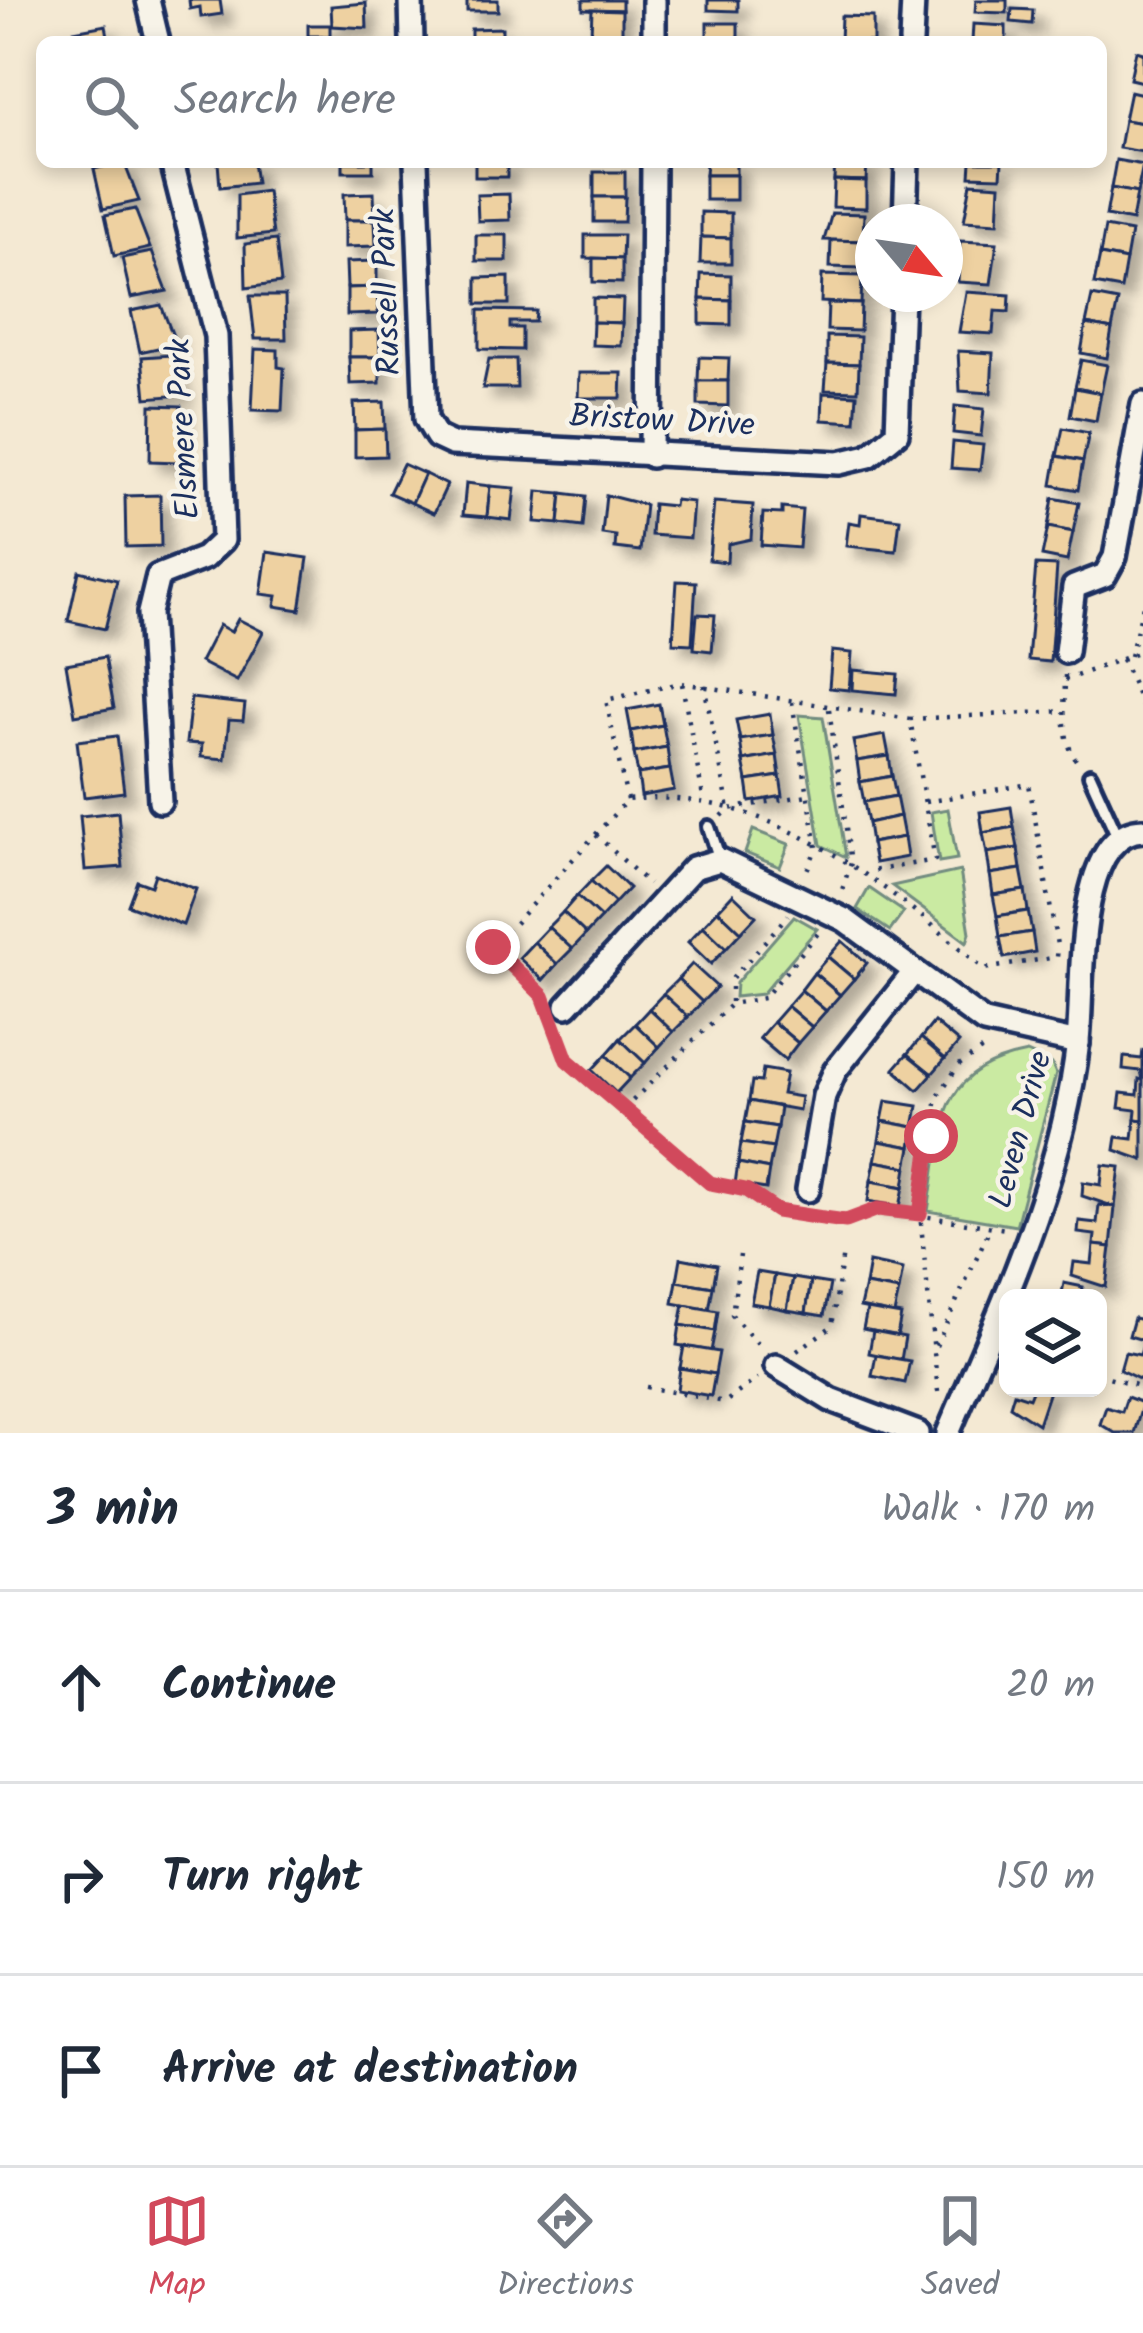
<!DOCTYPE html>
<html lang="en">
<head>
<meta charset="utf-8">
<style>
  :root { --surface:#fff; --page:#f2f2f3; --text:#1f2937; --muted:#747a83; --line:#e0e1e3; --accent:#d1495b }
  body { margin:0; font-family:Kalam,sans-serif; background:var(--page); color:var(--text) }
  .controls { position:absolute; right:36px; bottom:36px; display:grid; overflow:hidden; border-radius:18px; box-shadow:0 6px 18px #0003 }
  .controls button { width:108px; height:108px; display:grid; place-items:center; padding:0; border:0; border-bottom:3px solid var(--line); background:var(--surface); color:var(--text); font:60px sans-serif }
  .compass { position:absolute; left:855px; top:204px; width:108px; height:108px; border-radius:50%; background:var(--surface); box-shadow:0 6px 18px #0003; rotate:119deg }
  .stop { position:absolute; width:36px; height:36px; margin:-27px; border:9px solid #d1495b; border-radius:50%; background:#fff }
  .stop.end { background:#d1495b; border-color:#fff; box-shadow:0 3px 12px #0008 }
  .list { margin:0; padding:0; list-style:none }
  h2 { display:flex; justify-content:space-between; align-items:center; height:156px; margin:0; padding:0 48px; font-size:51px }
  h2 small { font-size:39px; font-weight:400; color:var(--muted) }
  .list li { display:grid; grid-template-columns:78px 1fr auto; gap:36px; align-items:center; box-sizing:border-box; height:192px; padding:0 48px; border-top:3px solid var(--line) }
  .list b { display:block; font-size:45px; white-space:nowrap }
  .list em { font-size:39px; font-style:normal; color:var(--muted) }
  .icon { flex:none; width:66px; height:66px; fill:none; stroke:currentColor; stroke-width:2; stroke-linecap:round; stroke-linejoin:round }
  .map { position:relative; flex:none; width:1143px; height:1433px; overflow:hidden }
  .search { position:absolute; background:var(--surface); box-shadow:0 6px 18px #0003; left:36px; right:36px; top:36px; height:132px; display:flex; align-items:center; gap:30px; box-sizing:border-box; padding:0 42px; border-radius:18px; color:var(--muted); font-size:45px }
  .sheet { height:732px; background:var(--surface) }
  nav { display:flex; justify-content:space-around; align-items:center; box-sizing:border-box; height:168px; border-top:3px solid var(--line); background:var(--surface); font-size:33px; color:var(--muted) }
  nav a { display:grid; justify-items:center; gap:6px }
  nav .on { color:var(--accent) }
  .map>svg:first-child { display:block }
</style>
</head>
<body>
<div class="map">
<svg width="1143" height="1433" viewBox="0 0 1143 1433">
  <defs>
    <filter id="shadow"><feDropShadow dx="10" dy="10" stdDeviation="6" flood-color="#0004"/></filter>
  </defs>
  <rect width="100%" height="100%" fill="#f4e9d3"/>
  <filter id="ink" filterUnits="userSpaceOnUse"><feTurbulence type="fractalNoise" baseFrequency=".00833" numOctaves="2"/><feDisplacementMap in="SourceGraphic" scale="24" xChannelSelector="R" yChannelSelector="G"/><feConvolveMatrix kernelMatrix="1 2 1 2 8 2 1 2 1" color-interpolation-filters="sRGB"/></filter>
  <g filter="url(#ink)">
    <g fill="#caeaa2" stroke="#728c80" stroke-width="3">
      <path d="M799,715l24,2 23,140 -25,-12z"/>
      <path d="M948,809l9,50 -18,3 -8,-50z"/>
      <path d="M753,830l36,14 -9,23 -35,-14z"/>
      <path d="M960,871l10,62 -3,9 -75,-56z"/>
      <path d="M869,888l35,24 -14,19 -33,-22z"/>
      <path d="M794,916l23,13 -55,65 -27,3 1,-14z"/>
      <path d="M1027,1053l25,11 4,10 -40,152 -88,-15c14,-80 5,-140 99,-158z"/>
    </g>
    <g fill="#eed1a1" stroke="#1b2f5e" stroke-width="3" filter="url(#shadow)">
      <path d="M189,0h31l2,14 -21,3 -1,-10 -10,2z"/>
      <rect x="467" y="0" width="31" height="11"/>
      <path d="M583,0h39v10l-39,-1z"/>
      <path d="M708,0h30v11l-30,-1z"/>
      <path d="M976,0h31v13l-32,-1z"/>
      <path d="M366,3l1,25 -35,-2 -1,-20z"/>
      <path d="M592,9l30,1v24h-31z"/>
      <path d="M1012,9l21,1 -1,14 -21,-2z"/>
      <path d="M841,16l32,1v25h-33z"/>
      <rect x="707" y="23" width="31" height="19"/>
      <path d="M973,24l33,2v15l11,1h-45z"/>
      <path d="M106,25l3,17h-33l-2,-11z"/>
      <rect x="308" y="25" width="22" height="11"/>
      <path d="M502,28v14h-31v-13z"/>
      <path d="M1136,51l7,2v29l-13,-3z"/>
      <path d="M1130,91l13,3v29l-19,-3z"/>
      <path d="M1124,120l19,3v29l-24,-4z"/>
      <path d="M1116,160l27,5 -6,28 -26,-5z"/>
      <path d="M124,162l15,39 -36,8 -9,-40z"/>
      <path d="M218,162h35l3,21 -36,4z"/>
      <rect x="343" y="162" width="30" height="10"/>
      <rect x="475" y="162" width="32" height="15"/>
      <path d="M706,162h30v13h-31z"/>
      <path d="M835,162h32l-1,19 -32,-1z"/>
      <path d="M971,162h31l-1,15 -31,-1z"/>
      <rect x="594" y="172" width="31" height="25"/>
      <rect x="705" y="175" width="31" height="25"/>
      <path d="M834,180l32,1v27l-33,-1z"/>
      <path d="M971,183l29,2 -2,38 -34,-2z"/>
      <path d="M1111,188l26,5 -5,28 -26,-5z"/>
      <path d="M267,191l6,43 -36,4v-43z"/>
      <path d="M374,193l1,27h-30l-1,-26z"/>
      <path d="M509,194l1,26 -32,1 -1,-26z"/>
      <path d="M594,197h31l-1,25h-30z"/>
      <path d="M135,209l15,39 -36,8 -9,-41z"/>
      <path d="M701,212l30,1v25l-30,-1z"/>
      <path d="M832,213l32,1 -1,27 -39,-1z"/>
      <path d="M345,220h30l1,26 -31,1z"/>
      <path d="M1105,227l26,5 -5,28 -26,-5z"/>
      <rect x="476" y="235" width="31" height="26"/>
      <path d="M585,235h38l-1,24 -37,-1z"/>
      <path d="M701,237l30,1v25h-31z"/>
      <path d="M276,240l5,43 -35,5 -1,-44z"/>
      <path d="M831,240l32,1 -1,27 -32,-1z"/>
      <path d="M960,241l37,2 -6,41 -33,-2z"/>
      <path d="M152,252l15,39 -36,7 -9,-40z"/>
      <path d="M1100,255l26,5 -5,29 -27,-5z"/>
      <path d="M593,258l29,1v24l-29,-1z"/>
      <path d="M377,261v26l-30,1 -1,-26z"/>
      <path d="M701,274l30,1v25l-31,-1z"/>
      <path d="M822,275l40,1 -1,28 -40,-2z"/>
      <path d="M509,277v27h-32v-26z"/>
      <path d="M377,287l1,27 -31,1v-27z"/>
      <path d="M966,292l44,3 -1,17 -14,-1 -2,23 -34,-2z"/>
      <path d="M250,296h35l1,43h-31z"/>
      <path d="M1092,296l26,5 -6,28 -26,-5z"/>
      <path d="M593,298l30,1 -1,24 -29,-1z"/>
      <path d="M700,299l31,1v25l-31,-1z"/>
      <path d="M828,303l33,1 -1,27 -33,-1z"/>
      <path d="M161,305l15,39 -36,8 -9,-41z"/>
      <path d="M479,310l57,1 -1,11h-25v6h12v22l-43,-1z"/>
      <path d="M593,322l29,1 -1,23 -29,-1z"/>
      <path d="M1086,324l26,5 -5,29 -26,-5z"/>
      <path d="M379,330l1,27h-31v-26z"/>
      <path d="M827,336l33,1 -1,27 -32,-1z"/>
      <path d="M255,349l23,1v17l6,1 -2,43 -30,-1z"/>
      <path d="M958,351l35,2 -2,40 -31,-2z"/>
      <path d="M172,355l11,40 -37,3 -4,-41z"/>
      <path d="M349,357h31v26l-30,1z"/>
      <path d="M699,357l30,1 -1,23h-30z"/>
      <path d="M489,359h27l1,29h-34z"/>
      <path d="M1081,360l26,5 -6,28 -26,-5z"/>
      <path d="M827,363l32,1 -1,27 -33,-1z"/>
      <path d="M579,373h43l-1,25h-43z"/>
      <path d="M698,381h30v25l-30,-1z"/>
      <path d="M1075,388l26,5 -5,28 -26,-5z"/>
      <path d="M823,393l34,2 -2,27 -33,-2z"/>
      <path d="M384,402l1,27 -30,1 -1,-27z"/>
      <path d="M151,405l30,1 -2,56 -29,-1z"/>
      <path d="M955,406l29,3 -3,27 -28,-3z"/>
      <path d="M1063,428l26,5 -6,28 -26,-5z"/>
      <path d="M385,429l1,27 -31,1v-27z"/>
      <path d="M953,442l30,3 -3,25 -29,-2z"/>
      <path d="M1057,456l26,5 -5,29 -26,-5z"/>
      <path d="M403,464l22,10 -13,29 -23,-10z"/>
      <path d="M425,474l22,11 -13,28 -22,-10z"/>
      <path d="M466,483l24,3 -3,31 -24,-2z"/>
      <path d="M490,486l25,2 -4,32 -24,-3z"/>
      <path d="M538,491l24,2 -3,31 -24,-2z"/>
      <path d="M562,493l24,3 -3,31 -24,-3z"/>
      <path d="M160,495l1,51 -35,1 -1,-51z"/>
      <path d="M606,495l39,10 -5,46 -25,-3 1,-12 -14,-2z"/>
      <path d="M1053,498l26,5 -6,29 -25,-5z"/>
      <path d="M675,500l18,2 -3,36 -39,-3 2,-31 21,2z"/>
      <path d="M714,502l39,3 -2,34 -23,5 -1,18 -18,-2z"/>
      <path d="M782,508l20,2 -3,38 -38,-3 2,-32 19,1z"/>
      <path d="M861,514l39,5 -4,32 -50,-5 3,-24 11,2z"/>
      <path d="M1048,527l25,5 -6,29 -25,-5z"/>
      <path d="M267,552l41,6 -8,52 -25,-4 2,-10 -16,-2z"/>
      <path d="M1036,565l21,1 -7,96 -22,-2z"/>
      <path d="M79,571l38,9 -12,49 -37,-8z"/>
      <path d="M677,581l19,1 -4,62 -19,-1z"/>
      <path d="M697,614l18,1 -3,36 -18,-2z"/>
      <path d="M238,619l25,13 -26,49 -37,-19 19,-37 12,7z"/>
      <path d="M832,651l20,2 -3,37 -20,-2z"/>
      <path d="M105,657l9,51 -39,7 -9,-51z"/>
      <path d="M853,670l45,4 -2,20 -44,-4z"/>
      <path d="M191,698l54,6 -2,17 -14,-1 -4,39 -24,-2 1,-13 -16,-1z"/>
      <path d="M659,704l4,21 -32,6 -4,-21z"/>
      <path d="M770,714l3,21 -33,5 -4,-20z"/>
      <path d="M663,725l4,22 -33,6 -3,-22z"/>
      <path d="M773,735l4,20 -34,6 -3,-21z"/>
      <path d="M885,735l4,21 -32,5 -4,-20z"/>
      <path d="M117,736l7,56 -40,5 -7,-56z"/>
      <path d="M667,747l3,22 -32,5 -4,-21z"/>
      <path d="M777,755l3,21 -33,5 -4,-20z"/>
      <path d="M889,756l3,20 -32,6 -3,-21z"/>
      <path d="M670,769l4,21 -33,6 -3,-22z"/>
      <path d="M780,776l3,20 -33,6 -3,-21z"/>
      <path d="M892,776l4,20 -32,6 -4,-20z"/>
      <path d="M896,796l4,20 -32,7 -4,-21z"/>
      <path d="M1011,807l3,20 -31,6 -3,-21z"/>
      <path d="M118,812l5,55 -38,3 -5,-54z"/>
      <path d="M900,816l4,21 -33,6 -3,-20z"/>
      <path d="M1014,827l4,21 -31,5 -4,-20z"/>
      <path d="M904,837l3,20 -32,6 -4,-20z"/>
      <path d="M1018,848l3,21 -31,5 -3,-21z"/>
      <path d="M606,866l23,22 -14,15 -24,-22z"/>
      <path d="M1021,869l4,21 -32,5 -3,-21z"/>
      <path d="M155,874l41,15 -13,36 -55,-20 9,-24 14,5z"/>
      <path d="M591,881l24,22 -14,15 -24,-22z"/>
      <path d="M1025,890l3,21 -31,5 -4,-21z"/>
      <path d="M733,894l23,22 -15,16 -23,-22z"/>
      <path d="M577,896l24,22 -15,16 -23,-22z"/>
      <path d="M718,910l23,22 -15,16 -23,-22z"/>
      <path d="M1028,911l4,21 -32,5 -3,-21z"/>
      <path d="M563,912l23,22 -14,15 -24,-22z"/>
      <path d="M703,926l23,22 -15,16 -23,-22z"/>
      <path d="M548,927l24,22 -15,15 -23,-22z"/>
      <path d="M1032,932l3,20 -31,6 -4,-21z"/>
      <path d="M842,941l25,22 -13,16 -26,-22z"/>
      <path d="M534,942l23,22 -14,16 -24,-22z"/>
      <path d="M828,957l26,22 -14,16 -26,-22z"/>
      <path d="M692,964l25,23 -15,15 -24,-23z"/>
      <path d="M814,973l26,22 -14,16 -25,-21z"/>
      <path d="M678,979l24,23 -14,15 -25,-23z"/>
      <path d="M801,990l25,21 -14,16 -25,-21z"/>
      <path d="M663,994l25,23 -15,15 -24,-23z"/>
      <path d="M787,1006l25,21 -14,16 -25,-21z"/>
      <path d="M649,1009l24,23 -14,15 -24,-23z"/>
      <path d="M773,1022l25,21 -13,17 -26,-22z"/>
      <path d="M934,1022l25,21 -14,16 -24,-21z"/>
      <path d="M635,1024l24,23 -14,16 -25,-24z"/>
      <path d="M921,1038l24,21 -13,15 -25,-20z"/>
      <path d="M620,1039l25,24 -15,15 -24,-23z"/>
      <path d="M1143,1049v31l-2,-9 -18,-2 1,-12 18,2z"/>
      <path d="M907,1054l25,20 -14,16 -24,-21z"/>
      <path d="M606,1055l24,23 -14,15 -24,-23z"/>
      <path d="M763,1069l23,4 -4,21 19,3 -2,13 -50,-9 3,-20 9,1z"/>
      <path d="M1139,1079l4,1v40l-8,-1 1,-9 -17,-2 2,-15 17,2z"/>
      <path d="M749,1101l31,6 -3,20 -32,-5z"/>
      <path d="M886,1101l32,5 -4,21 -32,-6z"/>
      <path d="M1135,1119l8,1v40l-28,-10 2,-13 16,2z"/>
      <path d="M882,1121l32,6 -3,20 -32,-6z"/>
      <path d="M745,1122l32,5 -4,21 -32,-5z"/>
      <path d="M879,1141l32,6 -4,20 -32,-6z"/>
      <path d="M741,1143l32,5 -4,21 -31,-6z"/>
      <path d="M875,1161l32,6 -3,20 -33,-6z"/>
      <path d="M738,1163l31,6 -3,20 -31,-5z"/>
      <path d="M1103,1165l17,2 -5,40 -33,-11 1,-14 18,3z"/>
      <path d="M871,1181l33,6 -4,20 -32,-6z"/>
      <path d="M1099,1205l16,2 -4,40 -17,-2 1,-10 -17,-2 1,-12 18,2z"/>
      <path d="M1094,1245l17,2 -5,40 -34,-11 2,-14 18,2z"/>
      <path d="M681,1258l36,7 -4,22 -36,-6z"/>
      <path d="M869,1262l34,7 -4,22 -34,-6z"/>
      <path d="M757,1272l18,3 -6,31 -18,-3z"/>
      <path d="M775,1275l18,3 -6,32 -18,-4z"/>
      <path d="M793,1278l18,3 -5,32 -19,-3z"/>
      <path d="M677,1281l36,6 -4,23 -36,-7z"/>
      <path d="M811,1281l19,3 -6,32 -18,-3z"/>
      <path d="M1064,1283l19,4 -2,11h-20z"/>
      <path d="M865,1285l34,6 -5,23 -34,-7z"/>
      <path d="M684,1305l34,6 -3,20 -35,-6z"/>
      <path d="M867,1309l34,6 -4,21 -34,-7z"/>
      <path d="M1134,1318l9,2v20l-14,-4z"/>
      <path d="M680,1325l35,6 -4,20 -34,-6z"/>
      <path d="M873,1331l32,6 -4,23 -32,-7z"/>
      <path d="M1143,1345v36l-23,-11 5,-18 15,3z"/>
      <path d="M684,1346l35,6 -4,22 -35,-6z"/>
      <path d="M876,1355l34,6 -5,22 -33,-7z"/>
      <path d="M680,1368l35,6 -4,22 -34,-6z"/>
      <path d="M1033,1388h17l-12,36 -28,-18 4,-13 15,5z"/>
      <path d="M1127,1397l16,6 -9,30h-19l-15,-9 6,-17 16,5z"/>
    </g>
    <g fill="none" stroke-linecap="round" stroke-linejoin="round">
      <defs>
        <g id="service">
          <path d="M1090,775l28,62"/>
          <path d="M709,827l11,33"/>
        </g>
        <g id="minor">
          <path d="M148,0l10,42"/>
          <path d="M411,0l1,42"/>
          <path d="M654,42v-42"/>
          <path d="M911,42l2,-42"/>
          <path d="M416,162l10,257 11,18 15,7 387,19 30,-7 28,-23 5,-139"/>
          <path d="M905,222l2,-60"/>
          <path d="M651,456l2,-294"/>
          <path d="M1066,652l8,-65 31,-12 10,-18 28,-153"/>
          <path d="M160,801l-11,-188 9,-37 46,-18 19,-18 -7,-204 -44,-174"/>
          <path d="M567,1006l126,-138 27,-8 125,60 139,102 94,21"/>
          <path d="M808,1190l16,-94 11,-25 79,-99"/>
          <path d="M776,1366l55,34 87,33"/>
          <path d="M948,1433c53,-125 115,-255 130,-392 6,-51 -5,-209 65,-211"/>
        </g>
      </defs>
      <use href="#service" stroke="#1b2f5e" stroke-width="20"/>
      <use href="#minor" stroke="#1b2f5e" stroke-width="30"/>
      <g stroke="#1b2f5e" stroke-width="4.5" stroke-dasharray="3 9" stroke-linecap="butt">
        <path d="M1130,656l13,-50"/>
        <path d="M1122,659l21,49"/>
        <path d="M1065,675c0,29 -5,64 13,88"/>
        <path d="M1065,680l78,-29"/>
        <path d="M682,684l22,118"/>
        <path d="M704,685l25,124"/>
        <path d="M792,702l25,145 -13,30"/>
        <path d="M829,709l22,154 -11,33"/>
        <path d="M910,719l155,-8"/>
        <path d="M627,800l-21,-100 75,-17 229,36 25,141 -68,12"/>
        <path d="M925,802l104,-18 28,161"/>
        <path d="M722,816l7,-7 79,-14"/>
        <path d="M596,835l53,49"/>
        <path d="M545,1002l-52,-55 134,-147c138,-16 259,84 357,169l73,-12 1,-10"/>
        <path d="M731,1002v-22l57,-65"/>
        <path d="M554,1024l13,36 143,123 36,7 31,21 69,10 32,-12 128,20"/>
        <path d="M624,1109l107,-105 33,-6 56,-67"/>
        <path d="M740,1255l-8,60 29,33"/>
        <path d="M936,1346l55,-120"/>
        <path d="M797,1351l35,-25 11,-73"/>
        <path d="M1098,1374l45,13"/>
        <path d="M646,1387l79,15 33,-24"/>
        <path d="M938,1392l-18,-178 17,-117 22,-32 25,-17"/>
      </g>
      <use href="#service" stroke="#f7f3e8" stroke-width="10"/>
      <use href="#minor" stroke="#f7f3e8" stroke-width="21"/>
    </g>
  </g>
  <g fill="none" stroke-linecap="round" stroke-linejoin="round" filter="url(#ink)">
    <path stroke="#d1495b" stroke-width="15" d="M493,947l50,49 24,64 143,123 36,7 31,21 39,6 30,4 32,-12 42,5 11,-78"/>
  </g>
  <g text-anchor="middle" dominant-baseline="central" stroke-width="9" stroke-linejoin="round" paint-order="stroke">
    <g font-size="33" fill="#1b2f5e" stroke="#f7f3e8">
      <text transform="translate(388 292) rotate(-92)">Russell Park</text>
      <text transform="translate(662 422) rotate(3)">Bristow Drive</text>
      <text transform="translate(185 429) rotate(-93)">Elsmere Park</text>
      <text transform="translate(1022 1130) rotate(-75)">Leven Drive</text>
    </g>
  </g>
</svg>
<div class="controls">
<button><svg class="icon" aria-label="layers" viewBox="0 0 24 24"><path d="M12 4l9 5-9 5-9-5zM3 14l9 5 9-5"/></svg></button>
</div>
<svg class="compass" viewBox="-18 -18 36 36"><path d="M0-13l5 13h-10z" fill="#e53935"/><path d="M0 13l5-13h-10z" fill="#747a83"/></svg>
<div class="stop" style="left:931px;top:1136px"></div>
<div class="stop end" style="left:493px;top:947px"></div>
<div class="search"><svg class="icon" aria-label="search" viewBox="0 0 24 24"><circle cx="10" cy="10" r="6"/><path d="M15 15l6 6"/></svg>Search here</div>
</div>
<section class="sheet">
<h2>3 min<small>Walk · 170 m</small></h2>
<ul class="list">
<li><svg class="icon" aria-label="ahead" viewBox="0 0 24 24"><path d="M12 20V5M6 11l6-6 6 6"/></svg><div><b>Continue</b></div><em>20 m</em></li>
<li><svg class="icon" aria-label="right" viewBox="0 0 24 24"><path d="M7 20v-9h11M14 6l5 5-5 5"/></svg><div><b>Turn right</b></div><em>150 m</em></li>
<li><svg class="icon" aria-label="arrive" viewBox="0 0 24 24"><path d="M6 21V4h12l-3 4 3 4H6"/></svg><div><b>Arrive at destination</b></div></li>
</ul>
</section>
<nav>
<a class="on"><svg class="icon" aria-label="map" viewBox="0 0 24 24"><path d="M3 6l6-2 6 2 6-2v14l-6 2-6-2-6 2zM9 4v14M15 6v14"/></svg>Map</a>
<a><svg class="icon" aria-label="directions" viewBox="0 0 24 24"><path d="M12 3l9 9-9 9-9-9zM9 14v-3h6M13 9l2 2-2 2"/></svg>Directions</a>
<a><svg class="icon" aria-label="saved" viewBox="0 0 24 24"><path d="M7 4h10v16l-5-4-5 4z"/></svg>Saved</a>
</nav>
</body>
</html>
